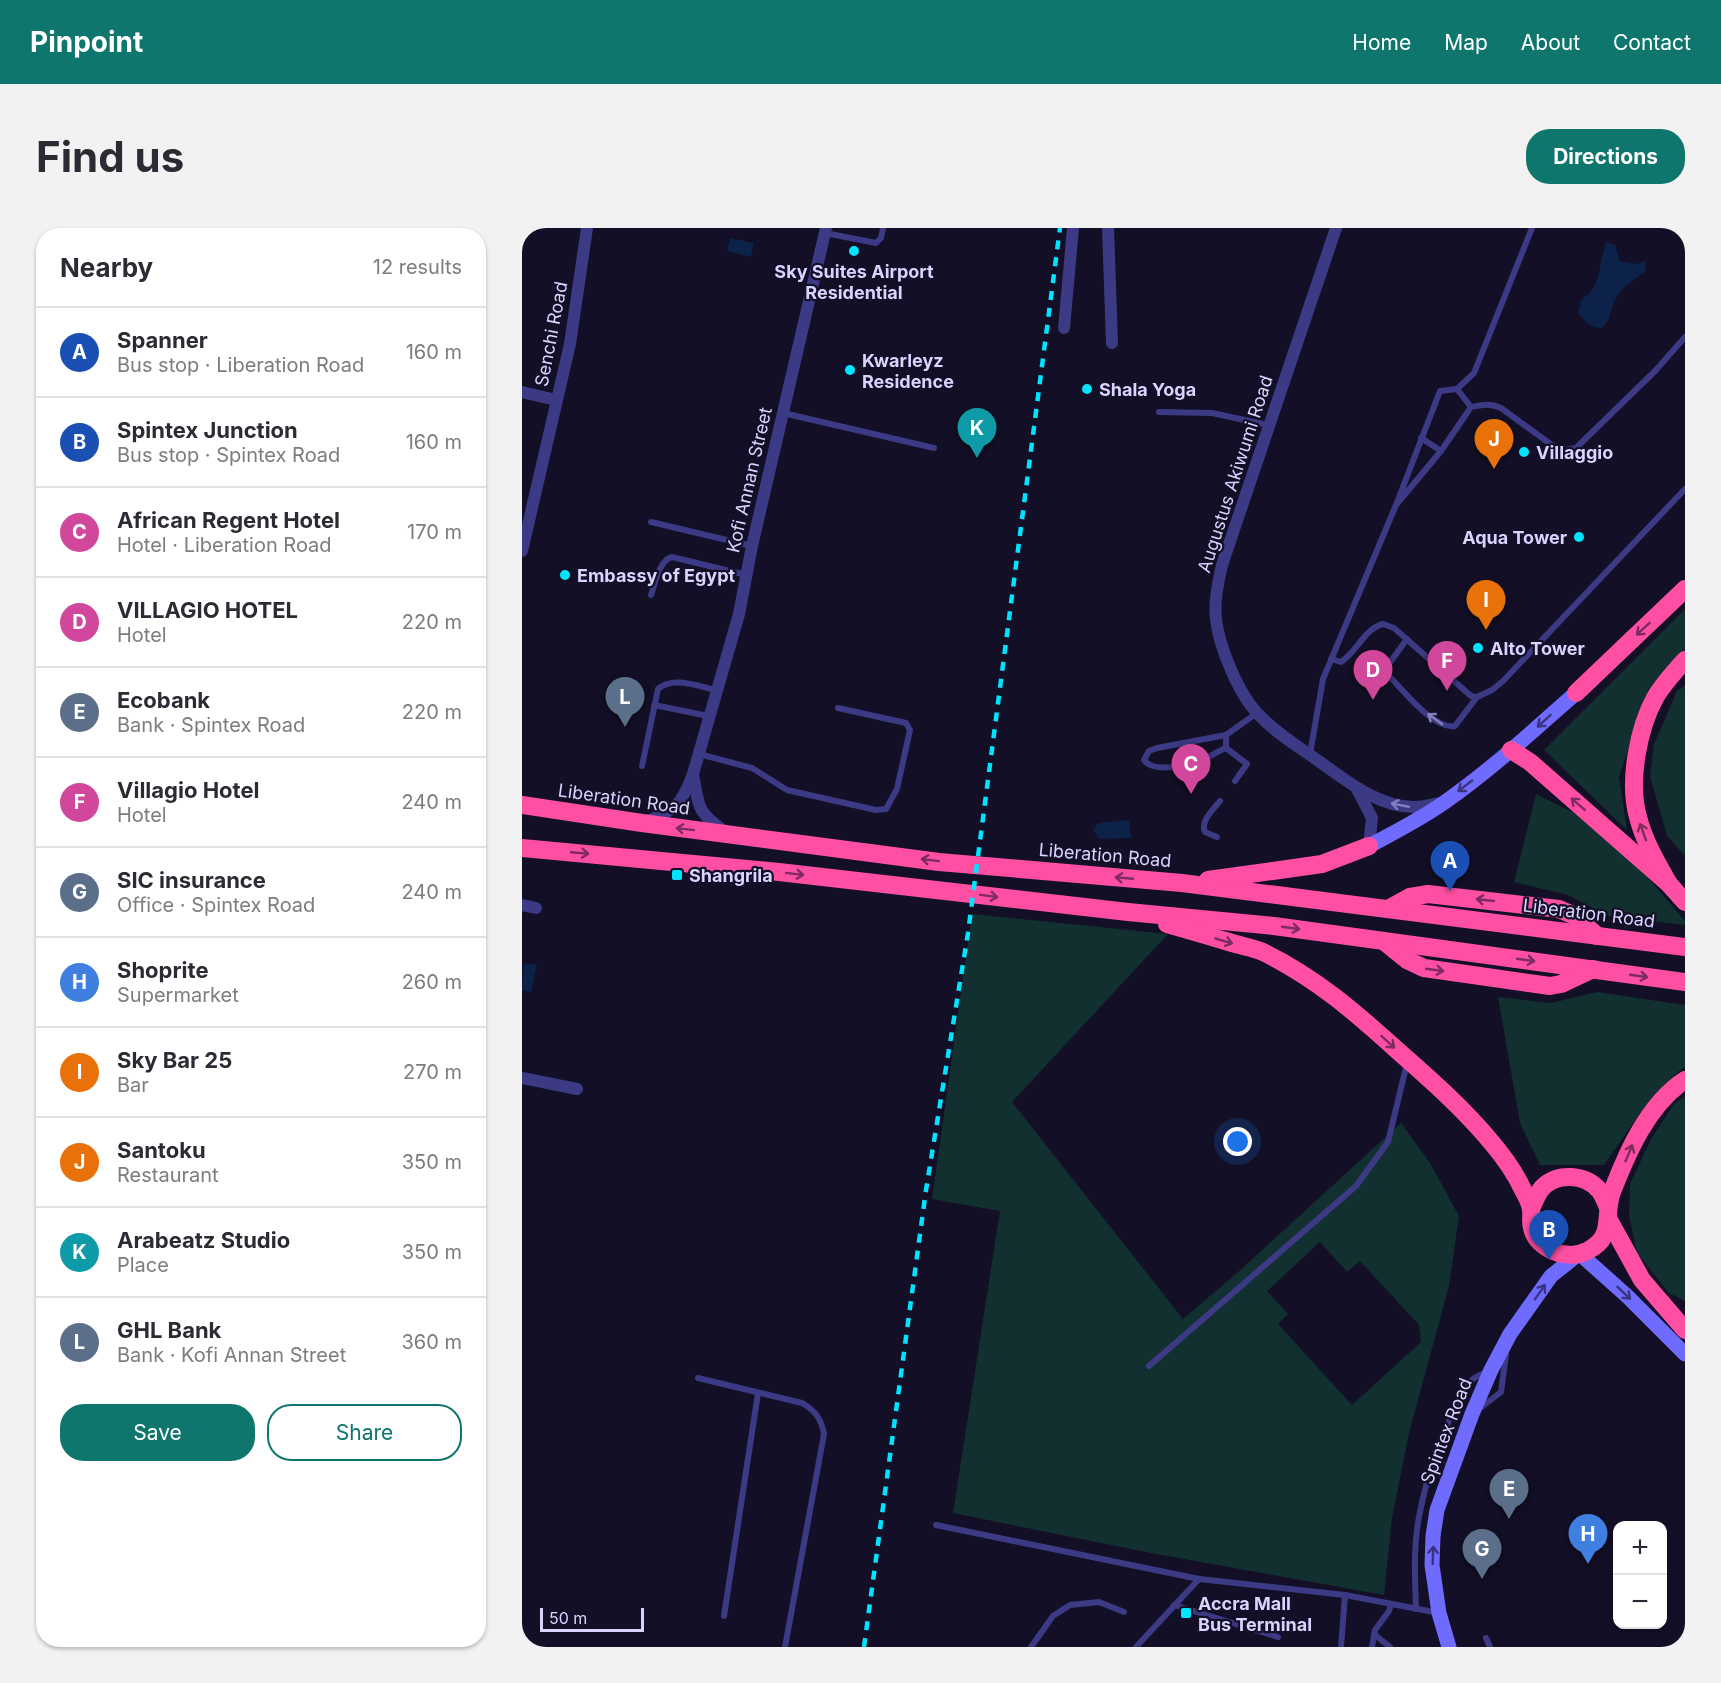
<!DOCTYPE html>
<html lang="en">
<head>
<meta charset="utf-8">
<style>
  :root { --surface:#fff; --page:#f2f2f3; --text:#2b2b33; --muted:#7c7c81; --line:#e1e1e2; --accent:#0f766e }
  body { margin:0; font-family:Inter,sans-serif; background:var(--page); color:var(--text) }
  .controls { position:absolute; right:18px; bottom:18px; display:grid; overflow:hidden; border-radius:12px; box-shadow:0 2px 4px #0004 }
  .controls button { width:54px; height:54px; display:grid; place-items:center; padding:0; border:0; border-bottom:2px solid var(--line); background:var(--surface); color:var(--text); font:30px sans-serif }
  .scale { position:absolute; left:18px; bottom:15px; width:104px; box-sizing:border-box; padding-left:6px; border:3px solid #d9d4ff; border-top:0; font-size:16px; line-height:21px; white-space:nowrap; color:#d9d4ff; -webkit-text-stroke:4px #130f26; paint-order:stroke }
  .you { position:absolute; left:716px; top:914px; width:21px; height:21px; margin:-15px; border:4px solid #fff; border-radius:50%; background:#1a73e8; box-shadow:0 0 0 9px #1a73e833 }
  .badge { display:grid; place-items:center; width:39px; height:39px; border-radius:50%; background:var(--accent); color:#fff; font-size:20px; font-weight:700 }
  .pin { position:absolute; translate:-50% -50px; filter:drop-shadow(0 2px 3px #0008) }
  .pin::after { content:''; position:absolute; top:32px; width:21px; height:18px; background:inherit; clip-path:polygon(0 0,100% 0,50% 100%) }
  .list { margin:0; padding:0; list-style:none }
  h2 { display:flex; justify-content:space-between; align-items:center; height:78px; margin:0; padding:0 24px; font-size:26px }
  h2 small { font-size:20px; font-weight:400; color:var(--muted) }
  .list li { display:grid; grid-template-columns:39px 1fr auto; gap:18px; align-items:center; box-sizing:border-box; height:90px; padding:0 24px; border-top:2px solid var(--line) }
  .list b { display:block; font-size:22px; white-space:nowrap }
  .list p { margin:0; font-size:20px; white-space:nowrap; color:var(--muted) }
  .list em { font-size:20px; font-style:normal; color:var(--muted) }
  .actions { display:flex; gap:12px; padding:18px 24px }
  .actions a { flex:1; padding:14px 0; border:2px solid var(--accent); border-radius:24px; text-align:center; font-size:21px; color:var(--accent) }
  .actions .main { background:var(--accent); color:#fff }
  .map { position:relative; flex:none; width:1163px; height:1419px; overflow:hidden; border-radius:24px }
  header { display:flex; align-items:center; gap:36px; box-sizing:border-box; height:84px; padding:0 30px; background:var(--accent); color:#fff }
  header strong { font-size:28px }
  nav { display:flex; gap:33px; margin-inline-start:auto; font-size:21px }
  .intro { display:flex; align-items:center; justify-content:space-between; box-sizing:border-box; height:144px; padding:0 36px }
  h1 { margin:0; font-size:42px }
  .button { padding:15px 27px; border-radius:24px; background:var(--accent); color:#fff; font-size:21px; font-weight:700 }
  main { display:flex; gap:36px; padding:0 36px }
  aside { flex:1; background:var(--surface); border-radius:24px; box-shadow:0 2px 4px #0004 }
  .map>svg:first-child { display:block }
</style>
</head>
<body>
<header>
<strong>Pinpoint</strong>
<nav><a>Home</a><a>Map</a><a>About</a><a>Contact</a></nav>
</header>
<div class="intro"><h1>Find us</h1><a class="button">Directions</a></div>
<main>
<aside>
<h2>Nearby<small>12 results</small></h2>
<ul class="list">
<li><span class="badge" style="background:#1a4fb4">A</span><div><b>Spanner</b><p>Bus stop · Liberation Road</p></div><em>160 m</em></li>
<li><span class="badge" style="background:#1a4fb4">B</span><div><b>Spintex Junction</b><p>Bus stop · Spintex Road</p></div><em>160 m</em></li>
<li><span class="badge" style="background:#d1479c">C</span><div><b>African Regent Hotel</b><p>Hotel · Liberation Road</p></div><em>170 m</em></li>
<li><span class="badge" style="background:#d1479c">D</span><div><b>VILLAGIO HOTEL</b><p>Hotel</p></div><em>220 m</em></li>
<li><span class="badge" style="background:#5c6f8a">E</span><div><b>Ecobank</b><p>Bank · Spintex Road</p></div><em>220 m</em></li>
<li><span class="badge" style="background:#d1479c">F</span><div><b>Villagio Hotel</b><p>Hotel</p></div><em>240 m</em></li>
<li><span class="badge" style="background:#5c6f8a">G</span><div><b>SIC insurance</b><p>Office · Spintex Road</p></div><em>240 m</em></li>
<li><span class="badge" style="background:#3f7fe0">H</span><div><b>Shoprite</b><p>Supermarket</p></div><em>260 m</em></li>
<li><span class="badge" style="background:#e8710a">I</span><div><b>Sky Bar 25</b><p>Bar</p></div><em>270 m</em></li>
<li><span class="badge" style="background:#e8710a">J</span><div><b>Santoku</b><p>Restaurant</p></div><em>350 m</em></li>
<li><span class="badge" style="background:#0f9aa8">K</span><div><b>Arabeatz Studio</b><p>Place</p></div><em>350 m</em></li>
<li><span class="badge" style="background:#5c6f8a">L</span><div><b>GHL Bank</b><p>Bank · Kofi Annan Street</p></div><em>360 m</em></li>
</ul>
<div class="actions"><a class="main">Save</a><a>Share</a></div>
</aside>
<div class="map">
<svg width="1163" height="1419" viewBox="0 0 1163 1419">
  <rect width="100%" height="100%" fill="#130f26"/>
  <g fill="#12302f" fill-rule="evenodd">
    <path d="M1163,381v40l-37,41 -29,87 8,53 -83,-80z"/>
    <path d="M1163,457v171l-18,-20 -17,-60 4,-32 23,-53z"/>
    <path d="M1014,566l40,20 67,58 42,49v4l-77,-9 -40,-21 -54,-13z"/>
    <path d="M450,686l196,20 -156,168 171,217 55,-47 163,-149 29,40 29,53 -10,70 -40,147 -17,85 -8,77 -233,-42 -198,-40 47,-302 -68,-12zM798,1014l27,30 13,-11 59,64 2,17 -69,63 -74,-81 10,-10 -21,-23z"/>
    <path d="M1075,764l88,13v62l-7,5 -37,40 -37,53h-64l-20,-42 -22,-126 53,6z"/>
    <path d="M1163,868v205l-16,-8 -32,-40 -8,-37 1,-32 21,-45 23,-35z"/>
  </g>
  <g fill="#0c2248">
    <path d="M208,10l24,5 -3,14 -24,-6z"/>
    <path d="M1084,14l9,3 5,16 16,3 10,-3 -1,11c-13,9 -24,15 -31,30 -5,12 -2,16 -12,26 -12,0 -18,-6 -24,-16l3,-12c22,-15 17,-35 25,-58z"/>
    <path d="M607,592l2,18 -32,1 -6,-9 5,-7z"/>
    <path d="M2,735l13,2 -6,27 -9,-2z"/>
  </g>
  <g fill="none" stroke-linecap="round" stroke-linejoin="round">
    <g stroke="#3d3a85" stroke-width="6">
      <path d="M303,5l51,10 5,-5 2,-10"/>
      <path d="M935,161l17,-16 58,-145"/>
      <path d="M949,179c11,-2 19,-4 30,1l55,40 8,2 12,-2 80,-78 29,-33"/>
      <path d="M637,184l53,1 56,12"/>
      <path d="M261,185l151,35"/>
      <path d="M899,210l20,13"/>
      <path d="M129,294l101,24"/>
      <path d="M129,367c4,-11 8,-35 21,-38l74,18"/>
      <path d="M885,411l-21,29 3,8c15,15 45,54 66,50l22,-29 15,-7 11,-9 182,-192"/>
      <path d="M809,431l10,3c16,-10 23,-33 42,-38l11,4 77,68 6,1"/>
      <path d="M132,477l54,11"/>
      <path d="M704,507v13l21,16 -12,17"/>
      <path d="M704,520c-10,4 -21,12 -31,15 -13,3 -42,10 -51,-3l5,-9 8,-3 69,-13 31,-22"/>
      <path d="M177,526l53,14 35,22 89,20 10,-1 11,-20 13,-59 -4,-7 -68,-15"/>
      <path d="M788,526l13,-75 73,-174 45,-54 30,-44 -14,-18 -17,2 -44,114"/>
      <path d="M120,538l16,-77c15,-13 39,-3 58,1"/>
      <path d="M695,609l-12,-5c-5,-11 8,-22 15,-31"/>
      <path d="M627,1138l207,-180 32,-44 19,-79"/>
      <path d="M176,1150l104,25c14,8 19,16 22,31l-39,213"/>
      <path d="M957,1181l22,-17 5,-37"/>
      <path d="M414,1297l263,54 146,16 94,18"/>
      <path d="M652,1377l104,32"/>
      <path d="M894,1381c-1,-31 -3,-61 3,-92 7,-40 28,-103 52,-136 4,-5 11,-7 16,-9"/>
      <path d="M202,1388l34,-223"/>
      <path d="M852,1406l16,13"/>
      <path d="M964,1410l4,9"/>
      <path d="M509,1419l22,-31 17,-11 29,-3 25,10"/>
      <path d="M614,1419l63,-68"/>
      <path d="M819,1419l4,-52"/>
      <path d="M850,1419l3,-17 14,-19 2,-7"/>
    </g>
    <g stroke="#3d3a85" stroke-width="12">
      <path d="M586,0l4,115"/>
      <path d="M814,0l-114,337c-4,18 -8,36 -6,54 3,28 23,76 43,96 18,19 40,32 61,47 28,20 59,45 94,45 9,0 19,-3 27,-4"/>
      <path d="M542,100l9,-100"/>
      <path d="M0,164l34,8"/>
      <path d="M0,323l48,-207 17,-116"/>
      <path d="M171,547c7,33 2,35 32,57"/>
      <path d="M835,561l15,29 -3,28"/>
      <path d="M123,594c30,-12 36,-16 48,-48l46,-160 13,-68 74,-318"/>
      <path d="M0,677l14,3"/>
      <path d="M0,850l55,11"/>
    </g>
    <g stroke="#6f6bff" stroke-width="15">
      <path d="M847,618c26,-14 52,-27 76,-44 47,-33 89,-72 131,-109"/>
      <path d="M1058,1026l47,42 58,58"/>
      <path d="M927,1419l-10,-34 -7,-48 1,-29 4,-26 35,-96 19,-44 19,-36 41,-58 25,-20"/>
    </g>
    <g stroke="#ff4fa3" stroke-width="18">
      <path d="M1054,465l109,-104"/>
      <path d="M989,522l19,12 139,122 16,18"/>
      <path d="M0,577l120,18 297,39 243,21 503,64"/>
      <path d="M0,620l257,24 349,40 146,14 411,56"/>
      <path d="M686,652l114,-16 47,-18"/>
      <path d="M1147,656c-12,-21 -25,-43 -31,-67 -10,-35 0,-89 18,-121 8,-13 19,-25 29,-36"/>
      <path d="M868,680l20,-11 18,-3 131,15 16,7 22,20"/>
      <path d="M645,696c22,6 44,13 65,19 10,3 22,5 31,9 53,26 92,60 135,99 33,29 66,58 94,92 11,13 23,30 30,45 4,7 8,15 9,21 1,6 -1,13 1,19 5,22 36,33 55,23 29,-14 16,-36 25,-59 15,-39 36,-88 73,-112"/>
      <path d="M864,715l21,17 17,8 126,18 11,-2 32,-15"/>
      <path d="M1009,981c3,-7 6,-15 11,-21 15,-16 43,-14 57,2 4,5 6,11 9,17"/>
      <path d="M1087,992l33,60 43,50"/>
    </g>
    <path stroke="#00e5ff" stroke-width="4.5" stroke-dasharray="9 8" stroke-linecap="butt" d="M342,1419l62,-457 42,-257 92,-705"/>
  </g>
  <defs><path id="oneway-shaft" d="M-6 0H5M1.5-3L5.5 0L1.5 3" fill="none" stroke-width="1.6" stroke-linecap="round" stroke-linejoin="round" transform="scale(1.5)"/></defs>
  <g stroke="#7d2c5e">
    <use href="#oneway-shaft" transform="translate(1121 401) rotate(137)"/>
    <use href="#oneway-shaft" transform="translate(1056 576) rotate(-139)"/>
    <use href="#oneway-shaft" transform="translate(163 601) rotate(-173)"/>
    <use href="#oneway-shaft" transform="translate(1121 604) rotate(-110)"/>
    <use href="#oneway-shaft" transform="translate(58 625) rotate(5)"/>
    <use href="#oneway-shaft" transform="translate(408 632) rotate(-173)"/>
    <use href="#oneway-shaft" transform="translate(273 646) rotate(7)"/>
    <use href="#oneway-shaft" transform="translate(602 650) rotate(-175)"/>
    <use href="#oneway-shaft" transform="translate(467 668) rotate(7)"/>
    <use href="#oneway-shaft" transform="translate(963 672) rotate(-174)"/>
    <use href="#oneway-shaft" transform="translate(769 700) rotate(8)"/>
    <use href="#oneway-shaft" transform="translate(702 713) rotate(16)"/>
    <use href="#oneway-shaft" transform="translate(1004 732) rotate(8)"/>
    <use href="#oneway-shaft" transform="translate(913 742) rotate(8)"/>
    <use href="#oneway-shaft" transform="translate(1117 748) rotate(8)"/>
    <use href="#oneway-shaft" transform="translate(866 814) rotate(42)"/>
    <use href="#oneway-shaft" transform="translate(1107 925) rotate(-67)"/>
  </g>
  <g stroke="#837fbc">
    <use href="#oneway-shaft" transform="translate(913 491) rotate(-144)"/>
    <use href="#oneway-shaft" transform="translate(878 577) rotate(-169)"/>
  </g>
  <g stroke="#38347d">
    <use href="#oneway-shaft" transform="translate(1022 493) rotate(138)"/>
    <use href="#oneway-shaft" transform="translate(943 558) rotate(142)"/>
    <use href="#oneway-shaft" transform="translate(1018 1064) rotate(-55)"/>
    <use href="#oneway-shaft" transform="translate(1102 1065) rotate(43)"/>
    <use href="#oneway-shaft" transform="translate(911 1327) rotate(-88)"/>
  </g>
  <g fill="#00e5ff" stroke="#130f26" stroke-width="2">
    <circle cx="332" cy="23" r="6"/>
    <circle cx="328" cy="142" r="6"/>
    <circle cx="565" cy="161" r="6"/>
    <circle cx="1002" cy="224" r="6"/>
    <circle cx="1057" cy="309" r="6"/>
    <circle cx="43" cy="347" r="6"/>
    <circle cx="956" cy="420" r="6"/>
    <rect x="149" y="641" width="12" height="12" rx="3"/>
    <rect x="658" y="1379" width="12" height="12" rx="3"/>
  </g>
  <g text-anchor="middle" dominant-baseline="central" stroke-width="4.5" stroke-linejoin="round" paint-order="stroke">
    <g font-size="18" font-weight="bold" fill="#d9d4ff" stroke="#130f26" text-anchor="start">
      <text x="332" y="43" text-anchor="middle">Sky Suites Airport<tspan x="332" dy="21">Residential</tspan></text>
      <text x="340" y="132">Kwarleyz<tspan x="340" dy="21">Residence</tspan></text>
      <text x="577" y="161">Shala Yoga</text>
      <text x="1014" y="224">Villaggio</text>
      <text x="1045" y="309" text-anchor="end">Aqua Tower</text>
      <text x="55" y="347">Embassy of Egypt</text>
      <text x="968" y="420">Alto Tower</text>
      <text x="167" y="647">Shangrila</text>
      <text x="676" y="1375">Accra Mall<tspan x="676" dy="21">Bus Terminal</tspan></text>
    </g>
    <g font-size="18" fill="#d9d4ff" stroke="#130f26">
      <text transform="translate(29 106) rotate(-79)">Senchi Road</text>
      <text transform="translate(713 246) rotate(-72)">Augustus Akiwumi Road</text>
      <text transform="translate(227 252) rotate(-77)">Kofi Annan Street</text>
      <text transform="translate(102 571) rotate(8)">Liberation Road</text>
      <text transform="translate(583 627) rotate(5)">Liberation Road</text>
      <text transform="translate(1067 685) rotate(7)">Liberation Road</text>
      <text transform="translate(924 1203) rotate(-69)">Spintex Road</text>
    </g>
  </g>
</svg>
<div class="controls">
<button>+</button>
<button>−</button>
</div>
<div class="scale">50 m</div>
<div class="you"></div>
<div class="pin badge" style="left:928px;top:663px;background:#1a4fb4">A</div>
<div class="pin badge" style="left:1027px;top:1032px;background:#1a4fb4">B</div>
<div class="pin badge" style="left:669px;top:566px;background:#d1479c">C</div>
<div class="pin badge" style="left:851px;top:472px;background:#d1479c">D</div>
<div class="pin badge" style="left:987px;top:1291px;background:#5c6f8a">E</div>
<div class="pin badge" style="left:925px;top:463px;background:#d1479c">F</div>
<div class="pin badge" style="left:960px;top:1351px;background:#5c6f8a">G</div>
<div class="pin badge" style="left:1066px;top:1336px;background:#3f7fe0">H</div>
<div class="pin badge" style="left:964px;top:402px;background:#e8710a">I</div>
<div class="pin badge" style="left:972px;top:241px;background:#e8710a">J</div>
<div class="pin badge" style="left:455px;top:230px;background:#0f9aa8">K</div>
<div class="pin badge" style="left:103px;top:499px;background:#5c6f8a">L</div>
</div>
</main>
</body>
</html>
